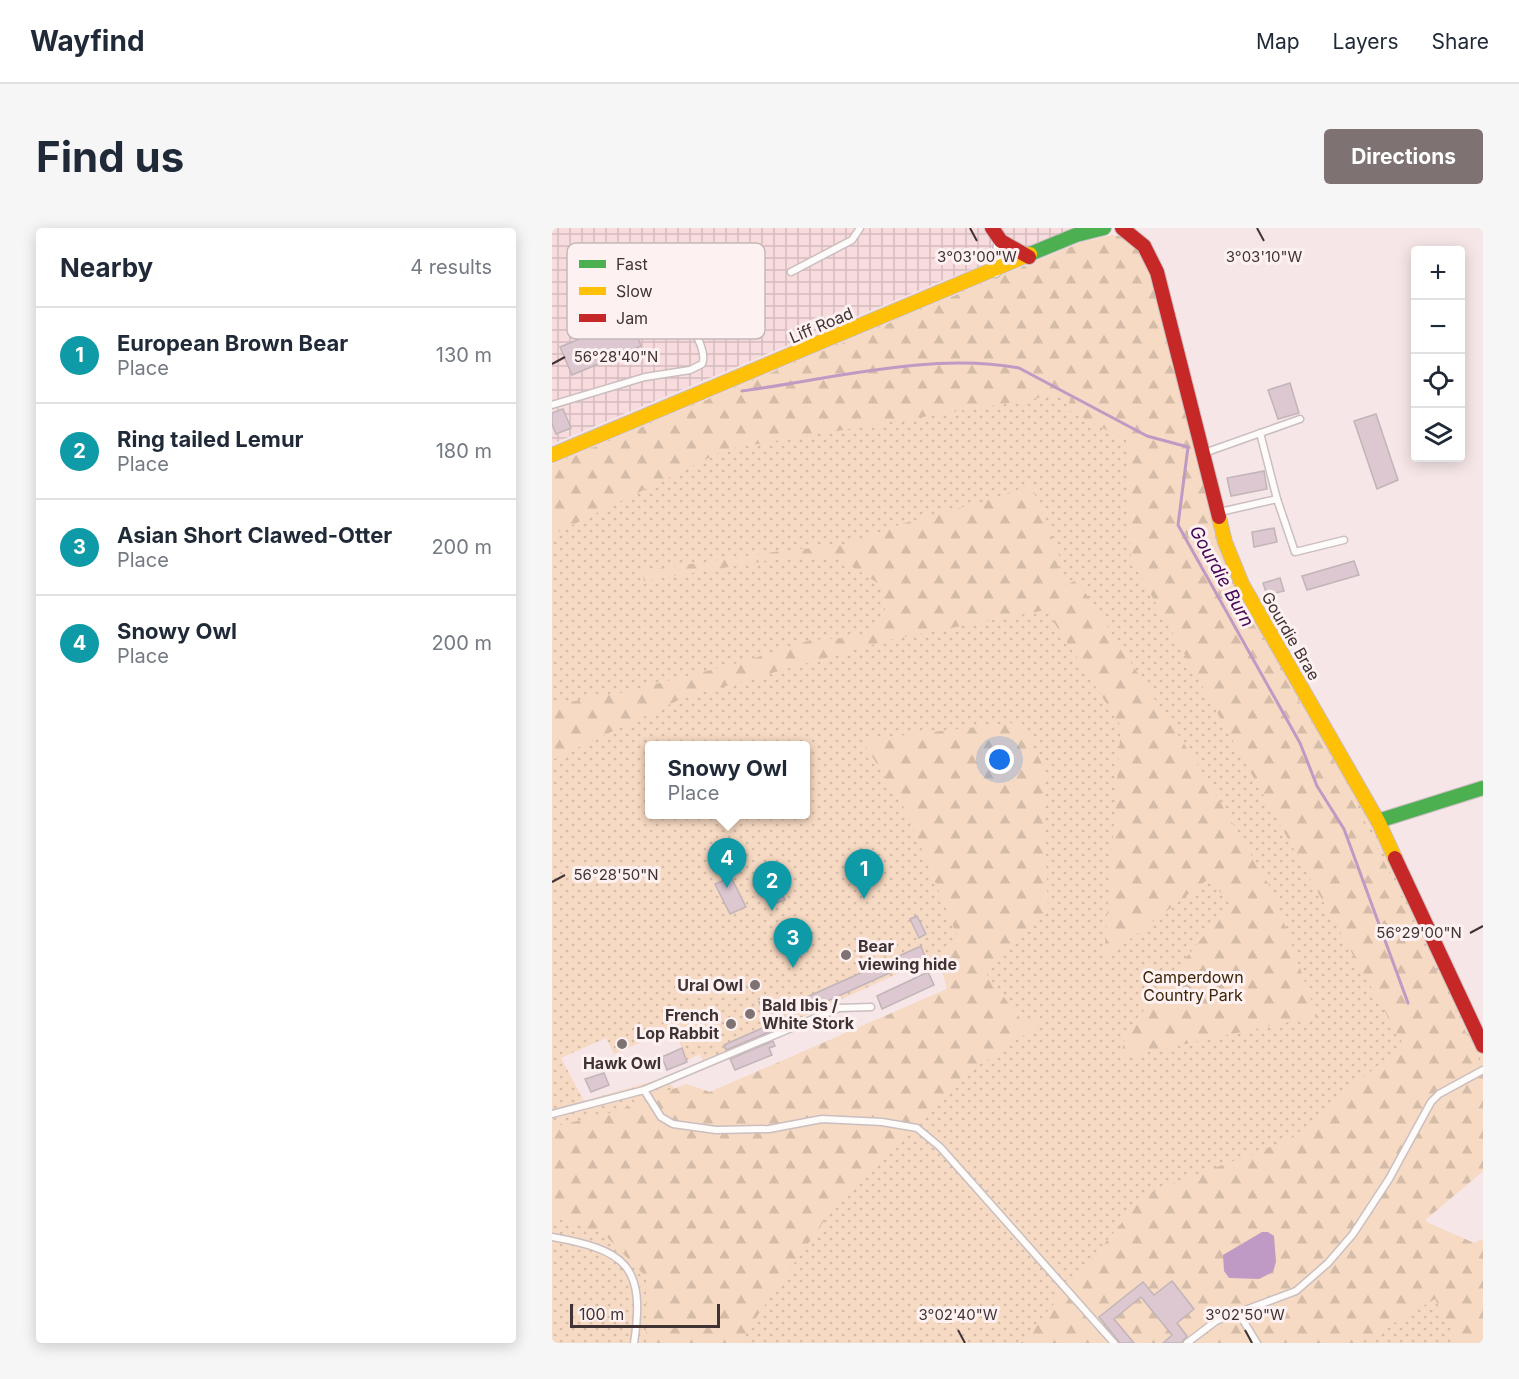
<!DOCTYPE html>
<html lang="en">
<head>
<meta charset="utf-8">
<style>
  :root { --surface:#fff; --page:#f6f6f7; --text:#1f2937; --muted:#747a83; --line:#e0e1e3; --accent:#7f7273 }
  body { margin:0; font-family:Inter,sans-serif; background:var(--page); color:var(--text) }
  .controls { position:absolute; right:18px; top:18px; display:grid; overflow:hidden; border-radius:6px; box-shadow:0 3px 15px #0003 }
  .controls button { width:54px; height:54px; display:grid; place-items:center; padding:0; border:0; border-bottom:2px solid var(--line); background:var(--surface); color:var(--text); font:30px sans-serif }
  .scale { position:absolute; left:18px; bottom:15px; width:150px; box-sizing:border-box; padding-left:6px; border:3px solid #3f3334; border-top:0; font-size:16px; line-height:21px; white-space:nowrap; color:#3f3334; -webkit-text-stroke:4px #fef1f2; paint-order:stroke }
  .you { position:absolute; left:448px; top:532px; width:21px; height:21px; margin:-15px; border:4px solid #fff; border-radius:50%; background:#1a73e8; box-shadow:0 0 0 9px #1a73e833 }
  .badge { display:grid; place-items:center; width:39px; height:39px; border-radius:50%; background:var(--accent); color:#fff; font-size:20px; font-weight:700 }
  .pin { position:absolute; translate:-50% -50px; filter:drop-shadow(0 2px 3px #0008) }
  .pin::after { content:''; position:absolute; top:32px; width:21px; height:18px; background:inherit; clip-path:polygon(0 0,100% 0,50% 100%) }
  .popup { position:absolute; left:93px; top:513px; width:165px; height:78px; box-sizing:border-box; display:grid; place-content:center; border-radius:6px; background:var(--surface); filter:drop-shadow(0 2px 4px #0005); font-size:20px; white-space:nowrap; color:var(--muted) }
  .popup b { font-size:22px; color:var(--text) }
  .popup::after { content:''; position:absolute; left:50%; top:100%; margin-left:-12px; border:12px solid transparent; border-top-color:var(--surface) }
  .list { margin:0; padding:0; list-style:none }
  h2 { display:flex; justify-content:space-between; align-items:center; height:78px; margin:0; padding:0 24px; font-size:26px }
  h2 small { font-size:20px; font-weight:400; color:var(--muted) }
  .list li { display:grid; grid-template-columns:39px 1fr auto; gap:18px; align-items:center; box-sizing:border-box; height:96px; padding:0 24px; border-top:2px solid var(--line) }
  .list b { display:block; font-size:22px; white-space:nowrap }
  .list p { margin:0; font-size:20px; white-space:nowrap; color:var(--muted) }
  .list em { font-size:20px; font-style:normal; color:var(--muted) }
  .icon { flex:none; width:33px; height:33px; fill:none; stroke:currentColor; stroke-width:2; stroke-linecap:round; stroke-linejoin:round }
  .map { position:relative; flex:none; width:931px; height:1115px; overflow:hidden; border-radius:6px }
  header { display:flex; align-items:center; gap:36px; box-sizing:border-box; height:84px; padding:0 30px; background:var(--surface); border-bottom:2px solid var(--line) }
  header strong { font-size:28px }
  nav { display:flex; gap:33px; margin-inline-start:auto; font-size:21px }
  .intro { display:flex; align-items:center; justify-content:space-between; box-sizing:border-box; height:144px; padding:0 36px }
  h1 { margin:0; font-size:42px }
  .button { padding:15px 27px; border-radius:6px; background:var(--accent); color:#fff; font-size:21px; font-weight:700 }
  main { display:flex; gap:36px; padding:0 36px }
  aside { flex:1; background:var(--surface); border-radius:6px; box-shadow:0 3px 15px #0003 }
  .map>svg:first-child { display:block }
</style>
</head>
<body>
<header>
<strong>Wayfind</strong>
<nav><a>Map</a><a>Layers</a><a>Share</a></nav>
</header>
<div class="intro"><h1>Find us</h1><a class="button">Directions</a></div>
<main>
<aside>
<h2>Nearby<small>4 results</small></h2>
<ul class="list">
<li><span class="badge" style="background:#0f9aa8">1</span><div><b>European Brown Bear</b><p>Place</p></div><em>130 m</em></li>
<li><span class="badge" style="background:#0f9aa8">2</span><div><b>Ring tailed Lemur</b><p>Place</p></div><em>180 m</em></li>
<li><span class="badge" style="background:#0f9aa8">3</span><div><b>Asian Short Clawed-Otter</b><p>Place</p></div><em>200 m</em></li>
<li><span class="badge" style="background:#0f9aa8">4</span><div><b>Snowy Owl</b><p>Place</p></div><em>200 m</em></li>
</ul>
</aside>
<div class="map">
<svg width="931" height="1115" viewBox="0 0 931 1115">
  <defs>
    <pattern id="industrial-grid" width="8" height="8" patternUnits="userSpaceOnUse" patternTransform="scale(1.5)"><rect width="8" height="8" fill="#f7dbdd"/><path d="M0 4h8M4 0v8" fill="none" stroke="#d5bcbe"/></pattern>
    <pattern id="green-dots" width="8" height="8" patternUnits="userSpaceOnUse" patternTransform="scale(1.5)"><rect width="8" height="8" fill="#f7dac3"/><path d="M2 2h.1M6 6h.1" fill="none" stroke="#d5bca8" stroke-width="1.8" stroke-linecap="round"/></pattern>
    <pattern id="forest-firs" width="22" height="20" patternUnits="userSpaceOnUse" patternTransform="scale(1.5)"><rect width="22" height="20" fill="#f7dac3"/><path d="M5 1l3.5 6h-7zM16 11l3.5 6h-7z" fill="#d5bca8"/></pattern>
  </defs>
  <rect width="100%" height="100%" fill="#f6e6e7"/>
  <path fill="url(#industrial-grid)" d="M0,0h526l-139,54 -387,162z"/>
  <path fill="url(#green-dots)" fill-rule="evenodd" d="M561,7l112,307 91,172 167,332v125l-59,50 50,22 9,-4v104h-931v-879l450,-189 78,-32zM97,518h156v68h-156zM387,727l8,34 -237,103 -24,-8 -11,5 -8,-9 -8,4 -9,-2 -66,19 -23,-43 45,-20 8,16 59,-26 14,32 13,-6 3,8z"/>
  <g fill="url(#forest-firs)">
    <path d="M561,7c24,3 30,23 39,43l65,250 34,92 94,160 138,288v103l-59,50 50,22 9,-4v104h-25l-23,-44 -75,44h-339l125,-149 145,-55 112,-95 -272,-485 -5,-119 -60,-31 8,-17 -347,57 -175,86v-70l528,-222z"/>
    <path d="M479,257l31,78 -6,8 10,14 11,-5 126,193 70,119 44,124 -197,42 7,-27 104,-129 -24,-22 -103,79 17,-233 -75,-116 -153,29 -210,59 -131,62v-55l68,-12 122,-31 69,-22 49,-3 25,-25 -1,-25 -44,-28 -69,1 -127,21 -2,-10 139,-20 65,-6 55,-21 84,-23z"/>
    <path d="M469,494l22,44 5,144 -61,63 -8,-9 43,57 24,-1 -67,45 -134,126 -99,141 -1,11h-99v-66l-42,-43 -52,-17v-90l66,-16 68,-27 24,8 237,-103 -9,-35 24,-13 -6,-8 -50,-122 -44,-71z"/>
  </g>
  <path fill="#bf9ac5" d="M710,1004h6l6,4 2,26 -3,10 -14,7 -30,-1 -5,-7 -1,-16z"/>
  <g fill="none" stroke-linecap="round" stroke-linejoin="round">
    <path stroke="#bf9ac5" stroke-width="3" d="M190,163c88,-12 190,-39 277,-23l128,68 41,11 -10,78 122,218 17,43 27,43 64,174"/>
  </g>
  <g fill="#ddc7d0" stroke="#c1b5b8" stroke-width="1.5">
    <path d="M57,55l8,19 -40,17 -8,-19z"/>
    <path d="M78,90l11,28 -69,29 -12,-28z"/>
    <path d="M738,155l9,30 -21,6 -10,-29z"/>
    <path d="M11,181l8,19 -15,6 -4,-10v-11z"/>
    <path d="M824,186l22,66 -21,9 -23,-68z"/>
    <path d="M712,243l3,18 -36,7 -4,-18z"/>
    <path d="M722,300l3,14 -23,5 -2,-15z"/>
    <path d="M802,333l5,14 -52,15 -5,-14z"/>
    <path d="M728,350l4,13 -17,4 -4,-12z"/>
    <path d="M179,649l15,30 -16,7 -15,-30z"/>
    <path d="M227,659l6,13 -11,4 -5,-12z"/>
    <path d="M365,688l9,18 -7,4 -9,-19z"/>
    <path d="M369,718l4,11 -122,55 -5,-11z"/>
    <path d="M376,744l6,13 -52,24 -5,-13z"/>
    <path d="M207,774l23,9 6,13 -16,7z"/>
    <path d="M215,798l2,6 -43,18 -2,-5z"/>
    <path d="M221,813l2,5 -6,2 3,7 -37,15 -5,-11z"/>
    <path d="M130,820l5,14 -20,8 -5,-13z"/>
    <path d="M52,845l5,12 -18,7 -6,-13z"/>
    <path d="M620,1053l22,28 -17,14 10,13 -6,7h-18l9,-8 -31,-38 -27,22 20,24h-14l-21,-26 44,-35 11,13z"/>
  </g>
  <g fill="none" stroke-linecap="round" stroke-linejoin="round">
    <defs>
      <g id="lane">
        <path d="M239,44l61,-32 8,-12"/>
        <path d="M0,177l93,-28 45,-7 12,-6c9,-18 -32,-70 -43,-86"/>
        <path d="M708,205l17,66"/>
        <path d="M655,224l93,-33"/>
        <path d="M668,284l57,-13 18,53 49,-12"/>
        <path d="M92,862l195,-82 32,-1"/>
        <path d="M0,886l92,-24 17,27 12,7 43,6 53,-1 53,-10 60,3 35,6 23,19 174,196"/>
        <path d="M0,1009c73,13 94,28 82,106"/>
        <path d="M686,1084l19,31"/>
        <path d="M635,1115l29,-22 80,-30 32,-28 25,-29 36,-55 42,-77 8,-8 44,-24"/>
      </g>
      <path id="street" d="M443,43l6,-30"/>
      <g id="fast">
        <path d="M478,26l46,-19 28,-7"/>
        <path d="M826,593l105,-33"/>
      </g>
      <g id="slow">
        <path d="M0,227l478,-201"/>
        <path d="M667,289l6,25 17,42 136,237 17,37"/>
      </g>
      <g id="jam">
        <path d="M440,0l9,13 28,16"/>
        <path d="M570,0l22,18 13,26 62,245"/>
        <path d="M843,630l88,188"/>
      </g>
    </defs>
    <use href="#lane" stroke="#cbbebf" stroke-width="9"/>
    <use href="#street" stroke="#cbbebf" stroke-width="15"/>
    <use href="#fast" stroke="#cbbebf" stroke-width="16"/>
    <use href="#slow" stroke="#cbbebf" stroke-width="16"/>
    <use href="#jam" stroke="#cbbebf" stroke-width="16"/>
    <use href="#lane" stroke="#fefbfb" stroke-width="6"/>
    <use href="#street" stroke="#fefbfb" stroke-width="12"/>
    <use href="#fast" stroke="#4caf50" stroke-width="14"/>
    <use href="#slow" stroke="#ffc107" stroke-width="14"/>
    <use href="#jam" stroke="#c62828" stroke-width="14"/>
  </g>
  <path fill="none" stroke="#3f3334" stroke-width="2" d="M418,0l7,13M705,0l7,13M0,136l13,-7M0,654l13,-7M918,705l13,-7M406,1102l7,13M693,1102l7,13"/>
  <g fill="#7f7273" stroke="#fef1f2" stroke-width="2">
    <circle cx="294" cy="727" r="6"/>
    <circle cx="203" cy="757" r="6"/>
    <circle cx="198" cy="786" r="6"/>
    <circle cx="179" cy="796" r="6"/>
    <circle cx="70" cy="816" r="6"/>
  </g>
  <g text-anchor="middle" dominant-baseline="central" stroke-width="6" stroke-linejoin="round" paint-order="stroke">
    <g font-size="16" fill="#3f3334" stroke="#fef1f2">
      <text transform="translate(269 97) rotate(-23)">Liff Road</text>
      <text transform="translate(739 408) rotate(60)">Gourdie Brae</text>
    </g>
    <g font-size="16" font-weight="bold" fill="#3f3334" stroke="#fef1f2" text-anchor="start">
      <text x="306" y="718">Bear<tspan x="306" dy="18">viewing hide</tspan></text>
      <text x="191" y="757" text-anchor="end">Ural Owl</text>
      <text x="210" y="777">Bald Ibis /<tspan x="210" dy="18">White Stork</tspan></text>
      <text x="167" y="787" text-anchor="end">French<tspan x="167" dy="18">Lop Rabbit</tspan></text>
      <text x="70" y="835" text-anchor="middle">Hawk Owl</text>
    </g>
    <g font-size="16" fill="#3c2609" stroke="#fef1f2">
      <text x="641" y="749">Camperdown<tspan x="641" dy="18">Country Park</tspan></text>
    </g>
    <g font-size="18" font-style="italic" fill="#430453" stroke="#fef1f2">
      <text transform="translate(670 348) rotate(61)">Gourdie Burn</text>
    </g>
  </g>
  <rect x="15" y="15" width="198" height="96" rx="9" fill="#fef1f2" stroke="#c5b8b9" stroke-width="1.5"/>
  <rect x="27" y="32" width="27" height="8" fill="#4caf50"/>
  <rect x="27" y="59" width="27" height="8" fill="#ffc107"/>
  <rect x="27" y="86" width="27" height="8" fill="#c62828"/>
  <g font-size="16" fill="#3f3334">
    <text x="64" y="42">Fast</text>
    <text x="64" y="69">Slow</text>
    <text x="64" y="96">Jam</text>
  </g>
  <g font-size="15" text-anchor="middle" fill="#3f3334" stroke="#fef1f2" stroke-width="6" stroke-linejoin="round" paint-order="stroke">
    <text x="425" y="34">3°03'00"W</text>
    <text x="712" y="34">3°03'10"W</text>
    <text x="64" y="134">56°28'40"N</text>
    <text x="64" y="652">56°28'50"N</text>
    <text x="867" y="710">56°29'00"N</text>
    <text x="406" y="1092">3°02'40"W</text>
    <text x="693" y="1092">3°02'50"W</text>
  </g>
</svg>
<div class="controls">
<button>+</button>
<button>−</button>
<button><svg class="icon" aria-label="locate" viewBox="0 0 24 24"><circle cx="12" cy="12" r="6"/><path d="M12 2v4M12 18v4M2 12h4M18 12h4"/></svg></button>
<button><svg class="icon" aria-label="layers" viewBox="0 0 24 24"><path d="M12 4l9 5-9 5-9-5zM3 14l9 5 9-5"/></svg></button>
</div>
<div class="scale">100 m</div>
<div class="you"></div>
<div class="pin badge" style="left:312px;top:671px;background:#0f9aa8">1</div>
<div class="pin badge" style="left:220px;top:683px;background:#0f9aa8">2</div>
<div class="pin badge" style="left:241px;top:740px;background:#0f9aa8">3</div>
<div class="pin badge" style="left:175px;top:660px;background:#0f9aa8">4</div>
<div class="popup"><b>Snowy Owl</b>Place</div>
</div>
</main>
</body>
</html>
